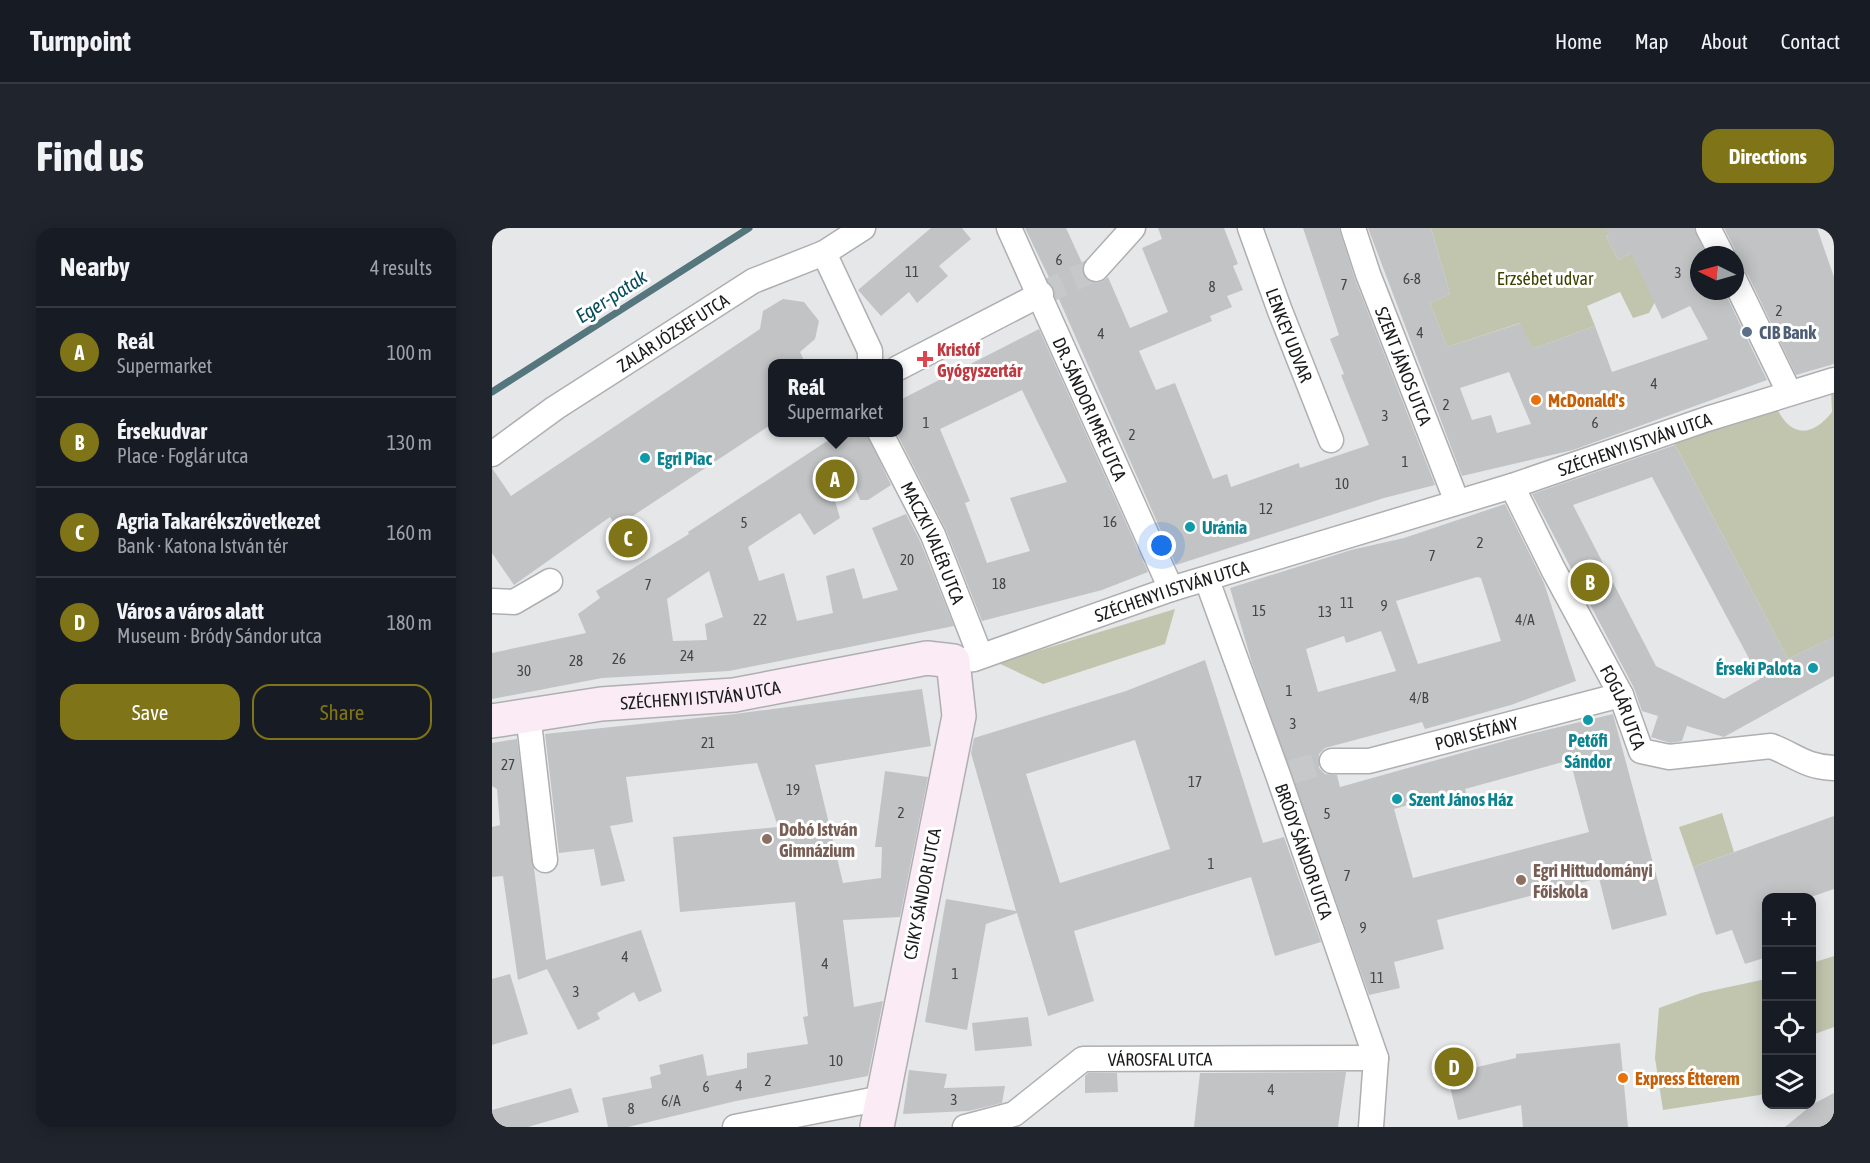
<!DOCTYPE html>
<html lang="en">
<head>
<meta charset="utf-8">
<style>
  :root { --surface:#171b24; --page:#20242c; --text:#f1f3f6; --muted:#9ea1a6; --line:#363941; --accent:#7f7417 }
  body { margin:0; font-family:"Asap Condensed",sans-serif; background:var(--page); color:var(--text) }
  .controls { position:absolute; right:18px; bottom:18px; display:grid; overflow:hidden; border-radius:12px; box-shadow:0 3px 15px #0003 }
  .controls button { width:54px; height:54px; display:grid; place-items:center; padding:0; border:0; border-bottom:2px solid var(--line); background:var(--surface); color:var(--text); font:30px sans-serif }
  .compass { position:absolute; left:1198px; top:18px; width:54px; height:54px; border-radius:50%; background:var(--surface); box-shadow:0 3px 15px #0003; rotate:275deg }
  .you { position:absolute; left:670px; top:318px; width:21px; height:21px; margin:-15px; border:4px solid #fff; border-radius:50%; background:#1a73e8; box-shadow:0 0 0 9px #1a73e833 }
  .badge { display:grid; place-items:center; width:39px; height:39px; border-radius:50%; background:var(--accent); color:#fff; font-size:20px; font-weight:700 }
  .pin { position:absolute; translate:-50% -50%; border:3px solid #fff; box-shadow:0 2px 6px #0006 }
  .popup { position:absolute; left:276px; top:131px; width:135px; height:78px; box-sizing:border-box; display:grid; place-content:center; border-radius:12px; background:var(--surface); filter:drop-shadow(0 2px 4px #0005); font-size:20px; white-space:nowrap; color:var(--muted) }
  .popup b { font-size:22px; color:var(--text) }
  .popup::after { content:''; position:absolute; left:50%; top:100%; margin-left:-12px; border:12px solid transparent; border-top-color:var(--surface) }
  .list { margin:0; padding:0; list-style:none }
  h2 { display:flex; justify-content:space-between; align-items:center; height:78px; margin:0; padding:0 24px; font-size:26px }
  h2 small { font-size:20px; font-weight:400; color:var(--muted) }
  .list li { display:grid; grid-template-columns:39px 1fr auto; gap:18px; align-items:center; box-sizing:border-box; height:90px; padding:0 24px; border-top:2px solid var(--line) }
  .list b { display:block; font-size:22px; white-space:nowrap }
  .list p { margin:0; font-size:20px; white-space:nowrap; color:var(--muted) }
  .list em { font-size:20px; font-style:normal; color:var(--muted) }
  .actions { display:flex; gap:12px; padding:18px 24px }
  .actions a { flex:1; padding:14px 0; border:2px solid var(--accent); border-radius:18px; text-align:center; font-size:21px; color:var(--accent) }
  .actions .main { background:var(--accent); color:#fff }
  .icon { flex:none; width:33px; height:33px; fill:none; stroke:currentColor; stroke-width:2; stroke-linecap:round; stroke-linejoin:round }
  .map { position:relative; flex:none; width:1342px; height:899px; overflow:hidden; border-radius:18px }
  header { display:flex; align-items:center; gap:36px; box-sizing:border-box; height:84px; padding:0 30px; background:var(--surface); border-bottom:2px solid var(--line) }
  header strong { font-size:28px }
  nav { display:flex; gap:33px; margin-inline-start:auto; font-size:21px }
  .intro { display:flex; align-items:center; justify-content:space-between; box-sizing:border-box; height:144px; padding:0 36px }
  h1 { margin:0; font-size:42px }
  .button { padding:15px 27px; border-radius:18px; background:var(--accent); color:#fff; font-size:21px; font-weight:700 }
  main { display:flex; gap:36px; padding:0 36px }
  aside { flex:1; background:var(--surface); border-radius:18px; box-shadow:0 3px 15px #0003 }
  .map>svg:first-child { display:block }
</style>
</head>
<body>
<header>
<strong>Turnpoint</strong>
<nav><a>Home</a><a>Map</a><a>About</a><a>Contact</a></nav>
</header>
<div class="intro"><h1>Find us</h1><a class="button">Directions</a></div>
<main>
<aside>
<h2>Nearby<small>4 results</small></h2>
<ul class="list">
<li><span class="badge">A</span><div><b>Reál</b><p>Supermarket</p></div><em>100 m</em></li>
<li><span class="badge">B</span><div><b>Érsekudvar</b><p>Place · Foglár utca</p></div><em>130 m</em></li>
<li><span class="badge">C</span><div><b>Agria Takarékszövetkezet</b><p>Bank · Katona István tér</p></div><em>160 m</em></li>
<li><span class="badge">D</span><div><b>Város a város alatt</b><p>Museum · Bródy Sándor utca</p></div><em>180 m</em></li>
</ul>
<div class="actions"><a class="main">Save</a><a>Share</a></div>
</aside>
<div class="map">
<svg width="1342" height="899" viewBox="0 0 1342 899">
  <rect width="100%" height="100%" fill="#e6e7e9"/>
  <g fill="#c1c5ad">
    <path d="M939,0h191l-16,8 12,24 39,-21 -2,63 -6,11 -16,5 -13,-26 -33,14 8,20 -63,23 -12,-26 -73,24 -17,-44 20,-9z"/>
    <path d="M1339,162h3v247l-46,22 -114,-216 101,-39c13,32 35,36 57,8z"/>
    <path d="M683,381l-10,35 -122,40 -45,-21z"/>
    <path d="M1230,585l12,39 -41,15 -14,-40z"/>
    <path d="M1342,728v71l-22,8v-72z"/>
    <path d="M1274,751v115l-103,16 -8,-52 4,-50 42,-15z"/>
  </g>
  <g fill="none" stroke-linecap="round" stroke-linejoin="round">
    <path stroke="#55767d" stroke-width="7" d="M0,164l257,-164"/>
  </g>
  <g fill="#c2c3c5" fill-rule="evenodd">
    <path d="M439,0h31l9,11 -32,27 9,10 -31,27 -8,-11 -28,24 -23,-26z"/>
    <path d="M533,0h41l17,37v9l11,9 7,-1 7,-5 22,51 38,-16 -26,-64 20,-9 -4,-11h66l14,36 -5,2 10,24 -16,6 5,11 -22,9 2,5 -73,30 17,39 19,-7 38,96 14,-5 4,13 68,-24 1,5 69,-23 -28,-70 3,-1 -14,-35 9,-4 -36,-107h36l16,51 80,206 -51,13 -208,67 -122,-277z"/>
    <path d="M876,0h63l19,66 -20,9 17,44 74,-24 11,26 63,-23 17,46 96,-33 -18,-33 -28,13 -31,-66 -13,7 -12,-24 3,-1 -4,-7h89l12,27h-7v36h25l43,89 -194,70 -111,26zM1017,144l22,52 -34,9 -6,-18 -19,5 -12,-32z"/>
    <path d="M1232,0h93l17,49v87l-38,11 -48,-100 -6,-6 -7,-2v-18z"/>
    <path d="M291,71l21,3 15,19 -4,18 -15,13 5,11h-33v61l-156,103 -6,-10 -96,68 -22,-32v-85l19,28 249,-167 3,-18z"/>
    <path d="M547,101l109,243 -46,18 -120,31 -36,-91 -50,-98 2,-31zM530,162l45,92 -57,16 20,53 -43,12 -22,-60 5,-2 -30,-72z"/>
    <path d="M349,204h25l25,53 -23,15h-8l-17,-43 -19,6 16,55 -26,17 -14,-22 -52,34 11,34 25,-8 13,48 36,-8 -7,-37 28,-8 9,31 35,-9 -26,-62 34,-14 14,27 34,85 -225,45 -127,7 -110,21v-46l94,-20 -8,-19 22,-16 -4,-7 93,-57 -1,-2zM217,343l14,46 -18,7 2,16 -34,1 -6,-42z"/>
    <path d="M1183,217l113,214 46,-22v39l-110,61 -37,-11 -5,15 -12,2 -19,-6 7,-21 -16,-5 -8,-23 -102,-194zM1160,249l108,202 -36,20 -68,-33 -83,-161z"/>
    <path d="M1013,276l39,79 32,98 -65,24 -86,24 -3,-7 -97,26 -6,6v14l6,6 12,1 3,12 186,-52 87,-21 54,201 -55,15 -13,-52 -162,42 7,29 -50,13 6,26 -31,7 -117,-332 -22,-75 121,-38 53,-12zM985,349l4,1 20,63 -83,23 -22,-63zM889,403l15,40 -78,21 -12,-43 38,-13 2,7zM1078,532l19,72 -176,46 -19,-69 50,-14 2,7 21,-6 -2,-7z"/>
    <path d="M713,432l58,183 21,-6 37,105 -46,14 -24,-79 -177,54 20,70 -46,15 -31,-103 -31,11 -19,106 -42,-8 21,-123 70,12 -45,-158 3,-15 152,-47zM643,512l35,109 -110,34 -34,-109z"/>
    <path d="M430,461l9,57 -116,19 28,118 38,-5 1,-31h-7l10,-76 43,6 -28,140 -57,3 11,87 29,-6 -15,75 -132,25 -108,26h-20l-6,-29 50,-10 -2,-11 11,-3 -2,-9 44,-11 4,22 40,-8v-15l61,-9 -5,-27 5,-1 -13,-114 -115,10 -7,-75 105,-10 -21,-64 -131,14 7,45 -23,4 15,55 -24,5 -7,-37 -35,4 -14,-119 190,-20z"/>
    <path d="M25,511l29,221 95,-30 21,61 -23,11 -5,-10 -37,21 3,6 -22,11 -31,-61 -29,11 -15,-104 -11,1v-50l8,-2 -3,-36 -5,-3v-43z"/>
    <path d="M1342,588v73l-23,8h-44v60l-22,7 -13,-34 -16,5 -23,-68z"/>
    <path d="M18,746l18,60 -36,11v-66z"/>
    <path d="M536,789l4,29 -57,5 -3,-28z"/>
    <path d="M1128,815l8,84h-105l-2,-22 -63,15 -11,-46 69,-16v-4z"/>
    <path d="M417,842l38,4 -3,14 61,-2 -3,17 -33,8 -66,3z"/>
    <path d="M854,844l-8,55h-144l6,-54z"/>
    <path d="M596,845h29l1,19 -33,1v-17z"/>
    <path d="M79,860l8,24 -51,15h-36v-17z"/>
    <path d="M1342,865v34h-49l28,-23z"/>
  </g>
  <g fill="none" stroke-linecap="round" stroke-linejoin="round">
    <g stroke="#c7c8ca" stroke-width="24" stroke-dasharray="24 12" stroke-linecap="butt">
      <path d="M549,66l55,-25"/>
      <path d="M799,544l41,-11"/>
    </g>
    <defs>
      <g id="street">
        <path id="s1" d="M517,0l162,361"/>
        <path id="s2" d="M758,0l30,83 51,129"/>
        <path id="s3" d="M861,0l15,46 89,228"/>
        <path d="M1216,0l14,27"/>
        <path d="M332,25l46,98v13"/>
        <path d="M604,41l37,-41"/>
        <path d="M1243,53l54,111"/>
        <path d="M406,140l143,-74"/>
        <path id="s4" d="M388,204l53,103 47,120"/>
        <path id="s5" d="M0,226l63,-46 198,-127 71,-28 39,-25"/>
        <path id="s6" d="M1020,258l41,83 68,126 20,56 28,6 102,-11c24,9 34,21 63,22"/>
        <path id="s7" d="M715,352l71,195 98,283 -5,69"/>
        <path d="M0,373l22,1 36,-21"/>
        <path id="s8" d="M461,433l21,-2 197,-70 341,-103 195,-67 127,-39"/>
        <path d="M36,486l17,146"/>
        <path id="s9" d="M840,533h37l252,-66"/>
        <path d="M243,899l147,-29"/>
        <path id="s10" d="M473,899l49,-13 69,-55 293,-1"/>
      </g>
      <g id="secondary">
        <path id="s11" d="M0,493l109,-17 133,-9 193,-37 26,3 6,55 -82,411"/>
      </g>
    </defs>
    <use href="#street" stroke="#afafb1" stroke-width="27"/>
    <use href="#secondary" stroke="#afafb1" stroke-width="36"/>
    <use href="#street" stroke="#fff" stroke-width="24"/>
    <use href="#secondary" stroke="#faebf4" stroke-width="33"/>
  </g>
  <circle fill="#5c6f8a" stroke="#fff" stroke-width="2" cx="1255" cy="104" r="6"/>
  <path fill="#e0444e" stroke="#fff" stroke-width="2" d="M430 122h6v6h6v6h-6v6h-6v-6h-6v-6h6z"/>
  <g fill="#e8710a" stroke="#fff" stroke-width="2">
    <circle cx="1044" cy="172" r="6"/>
    <circle cx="1131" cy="850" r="6"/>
  </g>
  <g fill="#0f9aa8" stroke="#fff" stroke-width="2">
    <circle cx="153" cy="230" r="6"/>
    <circle cx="698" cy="299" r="6"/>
    <circle cx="1321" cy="440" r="6"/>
    <circle cx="1096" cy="492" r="6"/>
    <circle cx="905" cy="571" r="6"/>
  </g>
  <g fill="#8d6e63" stroke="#fff" stroke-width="2">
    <circle cx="275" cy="611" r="6"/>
    <circle cx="1029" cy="652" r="6"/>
  </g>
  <g text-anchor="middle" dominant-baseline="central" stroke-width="6" stroke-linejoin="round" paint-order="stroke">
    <g font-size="15" fill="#444546">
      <text x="567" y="31">6</text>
      <text x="420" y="43">11</text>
      <text x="1186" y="44">3</text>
      <text x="920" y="50">6-8</text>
      <text x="852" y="56">7</text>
      <text x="720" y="58">8</text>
      <text x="1287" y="82">2</text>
      <text x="928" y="104">4</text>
      <text x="609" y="105">4</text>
      <text x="1162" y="155">4</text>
      <text x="954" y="176">2</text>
      <text x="893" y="187">3</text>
      <text x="434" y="194">1</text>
      <text x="1103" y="194">6</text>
      <text x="640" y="206">2</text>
      <text x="913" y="233">1</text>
      <text x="850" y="255">10</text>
      <text x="774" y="280">12</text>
      <text x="618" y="293">16</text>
      <text x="252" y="294">5</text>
      <text x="988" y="314">2</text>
      <text x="940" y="327">7</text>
      <text x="415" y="331">20</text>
      <text x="507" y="355">18</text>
      <text x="156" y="356">7</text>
      <text x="855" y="374">11</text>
      <text x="892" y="377">9</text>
      <text x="767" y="382">15</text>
      <text x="833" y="383">13</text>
      <text x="268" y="391">22</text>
      <text x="1033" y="391">4/A</text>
      <text x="195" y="427">24</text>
      <text x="127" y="430">26</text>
      <text x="84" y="432">28</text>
      <text x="32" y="442">30</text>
      <text x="797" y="462">1</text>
      <text x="927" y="469">4/B</text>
      <text x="801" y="495">3</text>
      <text x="216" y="514">21</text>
      <text x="16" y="536">27</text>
      <text x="703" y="553">17</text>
      <text x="301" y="561">19</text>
      <text x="409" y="584">2</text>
      <text x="835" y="585">5</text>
      <text x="719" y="635">1</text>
      <text x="855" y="647">7</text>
      <text x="871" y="699">9</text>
      <text x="133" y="728">4</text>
      <text x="333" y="735">4</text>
      <text x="463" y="745">1</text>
      <text x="885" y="749">11</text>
      <text x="84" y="763">3</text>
      <text x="344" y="832">10</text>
      <text x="276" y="852">2</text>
      <text x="247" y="857">4</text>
      <text x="214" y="858">6</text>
      <text x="779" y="861">4</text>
      <text x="462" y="871">3</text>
      <text x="179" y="872">6/A</text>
      <text x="139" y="880">8</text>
    </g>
    <g font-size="18" fill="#3e4301" stroke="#fff">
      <text x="1053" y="50">Erzsébet udvar</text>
    </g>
    <g font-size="18" font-weight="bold" fill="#4e5e75" stroke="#fff" text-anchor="start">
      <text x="1267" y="104">CIB Bank</text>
    </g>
    <g font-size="18" fill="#1a1b1b" stroke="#fff">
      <text stroke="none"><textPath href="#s5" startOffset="218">ZALÁR JÓZSEF UTCA</textPath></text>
      <text stroke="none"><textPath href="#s2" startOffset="114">LENKEY UDVAR</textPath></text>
      <text stroke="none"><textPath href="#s3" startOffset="147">SZENT JÁNOS UTCA</textPath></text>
      <text stroke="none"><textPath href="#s1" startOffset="198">DR. SÁNDOR IMRE UTCA</textPath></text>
      <text stroke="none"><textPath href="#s8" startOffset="716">SZÉCHENYI ISTVÁN UTCA</textPath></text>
      <text stroke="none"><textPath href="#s4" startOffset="123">MACZKI VALÉR UTCA</textPath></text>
      <text stroke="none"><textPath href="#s8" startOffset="230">SZÉCHENYI ISTVÁN UTCA</textPath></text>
      <text stroke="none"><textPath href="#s11" startOffset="210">SZÉCHENYI ISTVÁN UTCA</textPath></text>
      <text stroke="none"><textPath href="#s6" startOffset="248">FOGLÁR UTCA</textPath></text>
      <text stroke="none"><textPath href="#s9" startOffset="148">PORI SÉTÁNY</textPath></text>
      <text stroke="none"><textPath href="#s7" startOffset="288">BRÓDY SÁNDOR UTCA</textPath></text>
      <text transform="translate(430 666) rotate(-79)">CSIKY SÁNDOR UTCA</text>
      <text stroke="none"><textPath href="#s10" startOffset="216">VÁROSFAL UTCA</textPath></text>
    </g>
    <g font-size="18" font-weight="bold" fill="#be3a42" stroke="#fff" text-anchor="start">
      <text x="445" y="121">Kristóf<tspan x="445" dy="21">Gyógyszertár</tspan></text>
    </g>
    <g font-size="18" font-weight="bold" fill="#c56008" stroke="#fff" text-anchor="start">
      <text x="1056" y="172">McDonald's</text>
      <text x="1143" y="850">Express Étterem</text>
    </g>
    <g font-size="18" font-weight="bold" fill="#0d838f" stroke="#fff" text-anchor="start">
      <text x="165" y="230">Egri Piac</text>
      <text x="710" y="299">Uránia</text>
      <text x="1309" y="440" text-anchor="end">Érseki Palota</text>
      <text x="1096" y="512" text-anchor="middle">Petőfi<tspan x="1096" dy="21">Sándor</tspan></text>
      <text x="917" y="571">Szent János Ház</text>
    </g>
    <g font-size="18" font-weight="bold" fill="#785e54" stroke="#fff" text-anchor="start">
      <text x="287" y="601">Dobó István<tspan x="287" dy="21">Gimnázium</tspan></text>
      <text x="1041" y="642">Egri Hittudományi<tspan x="1041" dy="21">Főiskola</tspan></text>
    </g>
    <g font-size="20" font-style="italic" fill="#074e5a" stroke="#fff">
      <text transform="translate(119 68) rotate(-33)">Eger-patak</text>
    </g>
  </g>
</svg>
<div class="controls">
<button>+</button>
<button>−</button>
<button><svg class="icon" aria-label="locate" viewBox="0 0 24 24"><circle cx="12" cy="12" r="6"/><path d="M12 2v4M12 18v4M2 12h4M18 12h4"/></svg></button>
<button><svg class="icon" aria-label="layers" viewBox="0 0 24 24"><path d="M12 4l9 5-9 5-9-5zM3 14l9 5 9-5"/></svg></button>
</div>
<svg class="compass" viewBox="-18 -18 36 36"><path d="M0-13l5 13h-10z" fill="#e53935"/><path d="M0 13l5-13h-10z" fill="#9ea1a6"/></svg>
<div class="you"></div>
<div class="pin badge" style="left:343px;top:251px">A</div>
<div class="popup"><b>Reál</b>Supermarket</div>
<div class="pin badge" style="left:1098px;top:354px">B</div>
<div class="pin badge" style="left:136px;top:310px">C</div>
<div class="pin badge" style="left:962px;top:839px">D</div>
</div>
</main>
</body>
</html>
